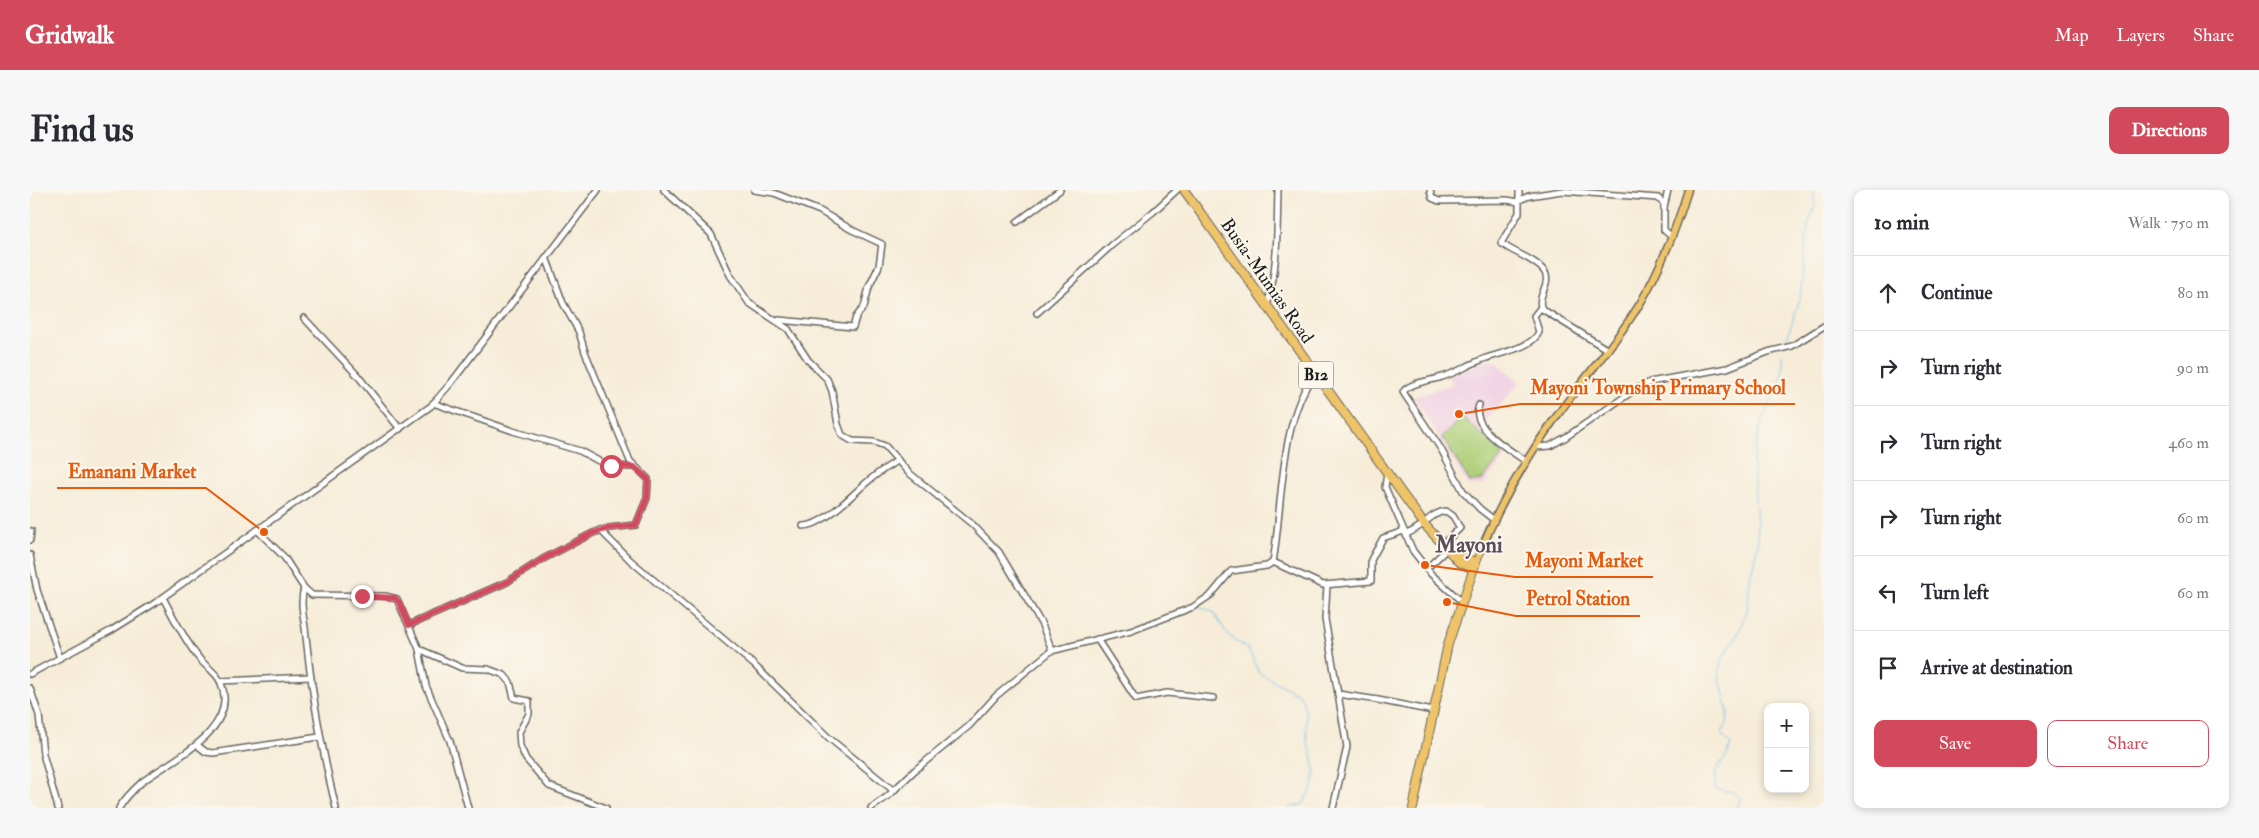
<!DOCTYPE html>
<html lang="en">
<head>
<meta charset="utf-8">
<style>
  :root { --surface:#fff; --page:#f7f7f7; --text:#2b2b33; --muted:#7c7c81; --line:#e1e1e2; --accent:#d1495b }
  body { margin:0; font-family:"IM FELL Double Pica",serif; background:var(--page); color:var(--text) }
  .controls { position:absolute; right:15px; bottom:15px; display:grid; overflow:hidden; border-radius:10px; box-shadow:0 2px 8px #0003 }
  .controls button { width:45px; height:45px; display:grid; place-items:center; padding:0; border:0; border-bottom:1px solid var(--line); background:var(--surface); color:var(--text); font:25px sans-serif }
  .stop { position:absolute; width:15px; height:15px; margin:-11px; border:4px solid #d1495b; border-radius:50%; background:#fff }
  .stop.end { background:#d1495b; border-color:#fff; box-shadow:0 1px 5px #0008 }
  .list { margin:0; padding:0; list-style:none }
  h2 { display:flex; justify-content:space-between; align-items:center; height:65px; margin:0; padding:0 20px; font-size:21px }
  h2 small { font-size:16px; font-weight:400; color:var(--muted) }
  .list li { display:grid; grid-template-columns:32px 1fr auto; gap:15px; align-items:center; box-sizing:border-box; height:75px; padding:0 20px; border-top:1px solid var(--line) }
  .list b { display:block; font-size:19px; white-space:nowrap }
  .list em { font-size:16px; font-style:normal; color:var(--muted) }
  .actions { display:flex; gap:10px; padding:15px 20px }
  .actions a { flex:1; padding:11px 0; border:1px solid var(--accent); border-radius:10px; text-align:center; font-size:18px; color:var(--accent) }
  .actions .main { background:var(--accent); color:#fff }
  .icon { flex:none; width:28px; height:28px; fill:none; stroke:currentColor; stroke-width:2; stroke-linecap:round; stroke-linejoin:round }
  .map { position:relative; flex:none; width:1794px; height:618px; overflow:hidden; border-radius:10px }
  header { display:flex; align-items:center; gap:30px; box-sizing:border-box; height:70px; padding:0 25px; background:var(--accent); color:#fff }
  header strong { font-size:24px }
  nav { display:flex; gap:28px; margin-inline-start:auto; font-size:18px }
  .intro { display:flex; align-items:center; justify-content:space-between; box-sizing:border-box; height:120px; padding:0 30px }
  h1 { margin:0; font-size:35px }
  .button { padding:12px 22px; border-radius:10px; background:var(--accent); color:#fff; font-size:18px; font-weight:700 }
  main { display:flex; gap:30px; padding:0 30px }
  aside { flex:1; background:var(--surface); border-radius:10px; box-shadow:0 2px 8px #0003 }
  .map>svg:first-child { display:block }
</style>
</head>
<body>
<header>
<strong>Gridwalk</strong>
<nav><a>Map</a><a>Layers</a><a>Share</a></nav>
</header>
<div class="intro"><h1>Find us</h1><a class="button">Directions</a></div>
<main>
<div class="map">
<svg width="1794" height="618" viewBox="0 0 1794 618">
  <rect width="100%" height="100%" fill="#fbf7ec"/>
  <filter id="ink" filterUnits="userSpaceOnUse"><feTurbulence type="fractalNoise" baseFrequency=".02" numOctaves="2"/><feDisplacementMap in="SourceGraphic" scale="10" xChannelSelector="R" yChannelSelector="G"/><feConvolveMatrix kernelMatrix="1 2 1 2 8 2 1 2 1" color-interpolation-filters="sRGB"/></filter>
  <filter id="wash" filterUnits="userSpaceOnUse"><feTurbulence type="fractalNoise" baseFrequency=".0096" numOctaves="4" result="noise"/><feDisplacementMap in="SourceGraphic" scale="20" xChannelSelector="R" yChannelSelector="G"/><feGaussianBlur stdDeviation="1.12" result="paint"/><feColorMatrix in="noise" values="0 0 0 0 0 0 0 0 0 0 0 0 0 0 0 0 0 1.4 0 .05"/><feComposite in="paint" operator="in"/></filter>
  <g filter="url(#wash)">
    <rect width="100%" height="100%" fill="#f6ecd8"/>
    <path fill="#f1d0e3" d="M1462,168l28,24 -41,47 30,24 -26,32 -14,1 -55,-89 38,-13 -3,-8z"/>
    <path fill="#acce76" stroke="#647549" d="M1432,227l42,37 -22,26 -12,2 -28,-45z"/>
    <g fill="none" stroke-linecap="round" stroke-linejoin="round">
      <g stroke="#74beed" stroke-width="1">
        <path d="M1749,157l9,-12 12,-36 8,-74 7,-19 -2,-16"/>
        <path d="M1169,416l14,6 16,24 19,13 11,24 37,20 6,5 4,16 1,27 6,17 2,17 -3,13 -9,16 -14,4"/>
        <path d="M1706,618l3,-4 1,-6 -7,-6 -18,-3c0,-5 0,-16 2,-20 5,-8 13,-16 14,-25l-10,-10 6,-10 1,-12 -9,-36 2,-13 3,-8 13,-19 10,-24 3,-33 8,-36 -5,-81c2,-16 5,-31 11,-45 8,-20 24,-40 17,-62"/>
      </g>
    </g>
  </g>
  <g filter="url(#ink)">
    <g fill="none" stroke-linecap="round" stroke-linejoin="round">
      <defs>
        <g id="minor">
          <path d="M634,0l47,44 19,41 19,28 39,26 20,31 19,19 5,12 6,33 4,11 10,6 22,1 11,4 23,26 64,52 27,28 43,73 10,25"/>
          <path d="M724,0l20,3 46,18 32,19 30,14 -3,22 -10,21 -5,20 -8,10 -3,10 -74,-7"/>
          <path d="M1400,0l2,8 7,3 68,-1 12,2v11l-18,30c12,10 33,15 43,28 9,12 -9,26 -2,38l66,41"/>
          <path d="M1489,0v10"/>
          <path d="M1487,11l12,-5 33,-5 96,7 6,6v26l8,7"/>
          <path d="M1634,17l4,-17"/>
          <path d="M987,32l43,-32"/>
          <path d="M1237,116c11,-38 10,-76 11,-116"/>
          <path d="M1007,123l75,-68 41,-33 24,-22"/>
          <path d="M274,128l54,58 42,53"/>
          <path d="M403,213l80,28 67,20 28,15 26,1"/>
          <path d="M1449,215c-10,23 33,46 48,57"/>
          <path d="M1506,257l14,-1 16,-9 67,-46 17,-9 77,-14 41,-16 24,-6 32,-20"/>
          <path d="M1357,283l-2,14 28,64 18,23 30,27"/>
          <path d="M1463,329l-13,-10 -17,-18 -22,-42 -38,-57c7,-10 28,-11 39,-15 14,-4 26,-12 39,-17 16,-7 51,-11 58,-28l-5,-16 7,-9"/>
          <path d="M773,336c22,0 52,-35 69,-48 8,-7 17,-12 26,-18"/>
          <path d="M227,340l27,27 20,31 8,7 73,1 12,3 22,50 7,37 24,55 18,67"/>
          <path d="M570,340l30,30 123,104 76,74 65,53"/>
          <path d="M1376,344c18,-6 23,-21 40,-23l7,5 7,12 -18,17"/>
          <path d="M0,350l1,-9"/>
          <path d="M0,365l7,35 23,68"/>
          <path d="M1243,372l50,23 48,-4v-21l12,-22 21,-7"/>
          <path d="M1396,379l20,-19"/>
          <path d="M1297,396l-2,33 13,75 40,6 55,11"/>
          <path d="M274,398c-5,17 1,32 2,49 6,59 16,114 30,171"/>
          <path d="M379,435l98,-43 36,-23 50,-26 16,-5 27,-3 11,-27 1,-19 -18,-18 -45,-109 -6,-20 -16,-29 -17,-46"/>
          <path d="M1067,449l39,60 31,-6 46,5"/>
          <path d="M389,459l43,19 26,1 16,6 6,7 4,16 15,3v13l-10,18 1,14 6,13 23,27 57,22"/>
          <path d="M0,484l82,-44 43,-27 276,-197 20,-23 147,-193"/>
          <path d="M190,491l90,-4"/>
          <path d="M0,498l9,27 4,39 15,54"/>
          <path d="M167,555l9,7 7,1 106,-16"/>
          <path d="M89,618c6,-10 14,-18 23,-26 28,-22 98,-51 79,-99 -4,-11 -17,-17 -23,-26 -14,-18 -24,-39 -35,-59"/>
          <path d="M841,618l17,-12 27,-26 54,-44 27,-30 55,-45 80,-20 62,-24 18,-12 20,-24 36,-5 6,-4c10,-58 6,-140 42,-189"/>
          <path d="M1303,618l14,-61 -9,-53"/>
        </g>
        <path id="major" d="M1446,372c21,-54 49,-103 83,-149 27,-38 58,-71 82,-111 20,-35 35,-73 47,-112"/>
        <g id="highway">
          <path d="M1154,0l240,334 35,38 14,7"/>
          <path d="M1383,618l35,-164 28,-82 -23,-7"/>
        </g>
      </defs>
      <use href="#minor" stroke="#68655e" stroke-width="8"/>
      <use href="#major" stroke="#68655e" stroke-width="9"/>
      <use href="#highway" stroke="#68655e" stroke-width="10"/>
      <use href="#minor" stroke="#fff" stroke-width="5"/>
      <use href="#major" stroke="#efc469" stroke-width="6"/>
      <use href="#highway" stroke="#efc469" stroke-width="8"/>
    </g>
  </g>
  <g fill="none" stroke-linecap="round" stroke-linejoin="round" filter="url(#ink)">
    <path stroke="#d1495b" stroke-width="6" d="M332,406l33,2 4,4 10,23 98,-43 36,-23 50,-26 16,-5 27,-3 11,-27 1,-19 -14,-12 -23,-1"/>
  </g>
  <g text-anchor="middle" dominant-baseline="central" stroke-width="4" stroke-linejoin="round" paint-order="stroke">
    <rect fill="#fbf7ec" stroke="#5f5e5a" stroke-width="1" x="1268.5" y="171.5" width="35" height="27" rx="4"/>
    <g font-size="16" font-weight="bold" fill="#1c1c1c">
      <text x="1286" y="185">B12</text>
    </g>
    <g font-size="18" fill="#1c1c1c" stroke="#fbf7ec">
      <text transform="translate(1237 91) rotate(55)">Busia-Mumias Road</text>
    </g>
    <g font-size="22" font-weight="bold" fill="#594f60" stroke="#fbf7ec">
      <text x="1439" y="355">Mayoni</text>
    </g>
  </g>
  <path fill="none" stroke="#e8590c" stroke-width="2" d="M1429 224L1490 214H1765M234 342L176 298H27M1395 375L1485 387H1623M1417 412L1486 426H1610"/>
  <g fill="#e8590c" stroke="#fbf7ec" stroke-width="2">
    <circle cx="1429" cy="224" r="5"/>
    <circle cx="234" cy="342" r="5"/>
    <circle cx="1395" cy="375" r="5"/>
    <circle cx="1417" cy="412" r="5"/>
  </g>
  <g font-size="19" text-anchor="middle" font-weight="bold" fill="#e8590c" stroke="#fbf7ec" stroke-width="4" stroke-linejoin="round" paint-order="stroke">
    <text x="1628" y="204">Mayoni Township Primary School</text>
    <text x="102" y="288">Emanani Market</text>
    <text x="1554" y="377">Mayoni Market</text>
    <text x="1548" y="415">Petrol Station</text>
  </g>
</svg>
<div class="controls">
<button>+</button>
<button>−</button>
</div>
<div class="stop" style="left:581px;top:276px"></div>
<div class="stop end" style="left:332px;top:406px"></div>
</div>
<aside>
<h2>10 min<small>Walk · 750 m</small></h2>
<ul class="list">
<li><svg class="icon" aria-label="ahead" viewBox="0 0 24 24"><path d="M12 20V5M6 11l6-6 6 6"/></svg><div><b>Continue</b></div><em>80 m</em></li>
<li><svg class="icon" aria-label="right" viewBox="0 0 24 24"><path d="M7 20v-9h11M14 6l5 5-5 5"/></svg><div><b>Turn right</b></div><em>90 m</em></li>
<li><svg class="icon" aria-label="right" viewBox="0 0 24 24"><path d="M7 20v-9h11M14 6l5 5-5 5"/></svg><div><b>Turn right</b></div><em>460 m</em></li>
<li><svg class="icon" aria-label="right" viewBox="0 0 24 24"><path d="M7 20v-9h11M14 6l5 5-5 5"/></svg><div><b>Turn right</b></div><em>60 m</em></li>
<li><svg class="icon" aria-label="left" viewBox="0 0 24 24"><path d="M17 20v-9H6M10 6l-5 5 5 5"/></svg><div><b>Turn left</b></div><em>60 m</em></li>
<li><svg class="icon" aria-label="arrive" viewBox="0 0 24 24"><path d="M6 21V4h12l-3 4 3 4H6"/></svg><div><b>Arrive at destination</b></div></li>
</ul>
<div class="actions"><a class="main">Save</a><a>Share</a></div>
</aside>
</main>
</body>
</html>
